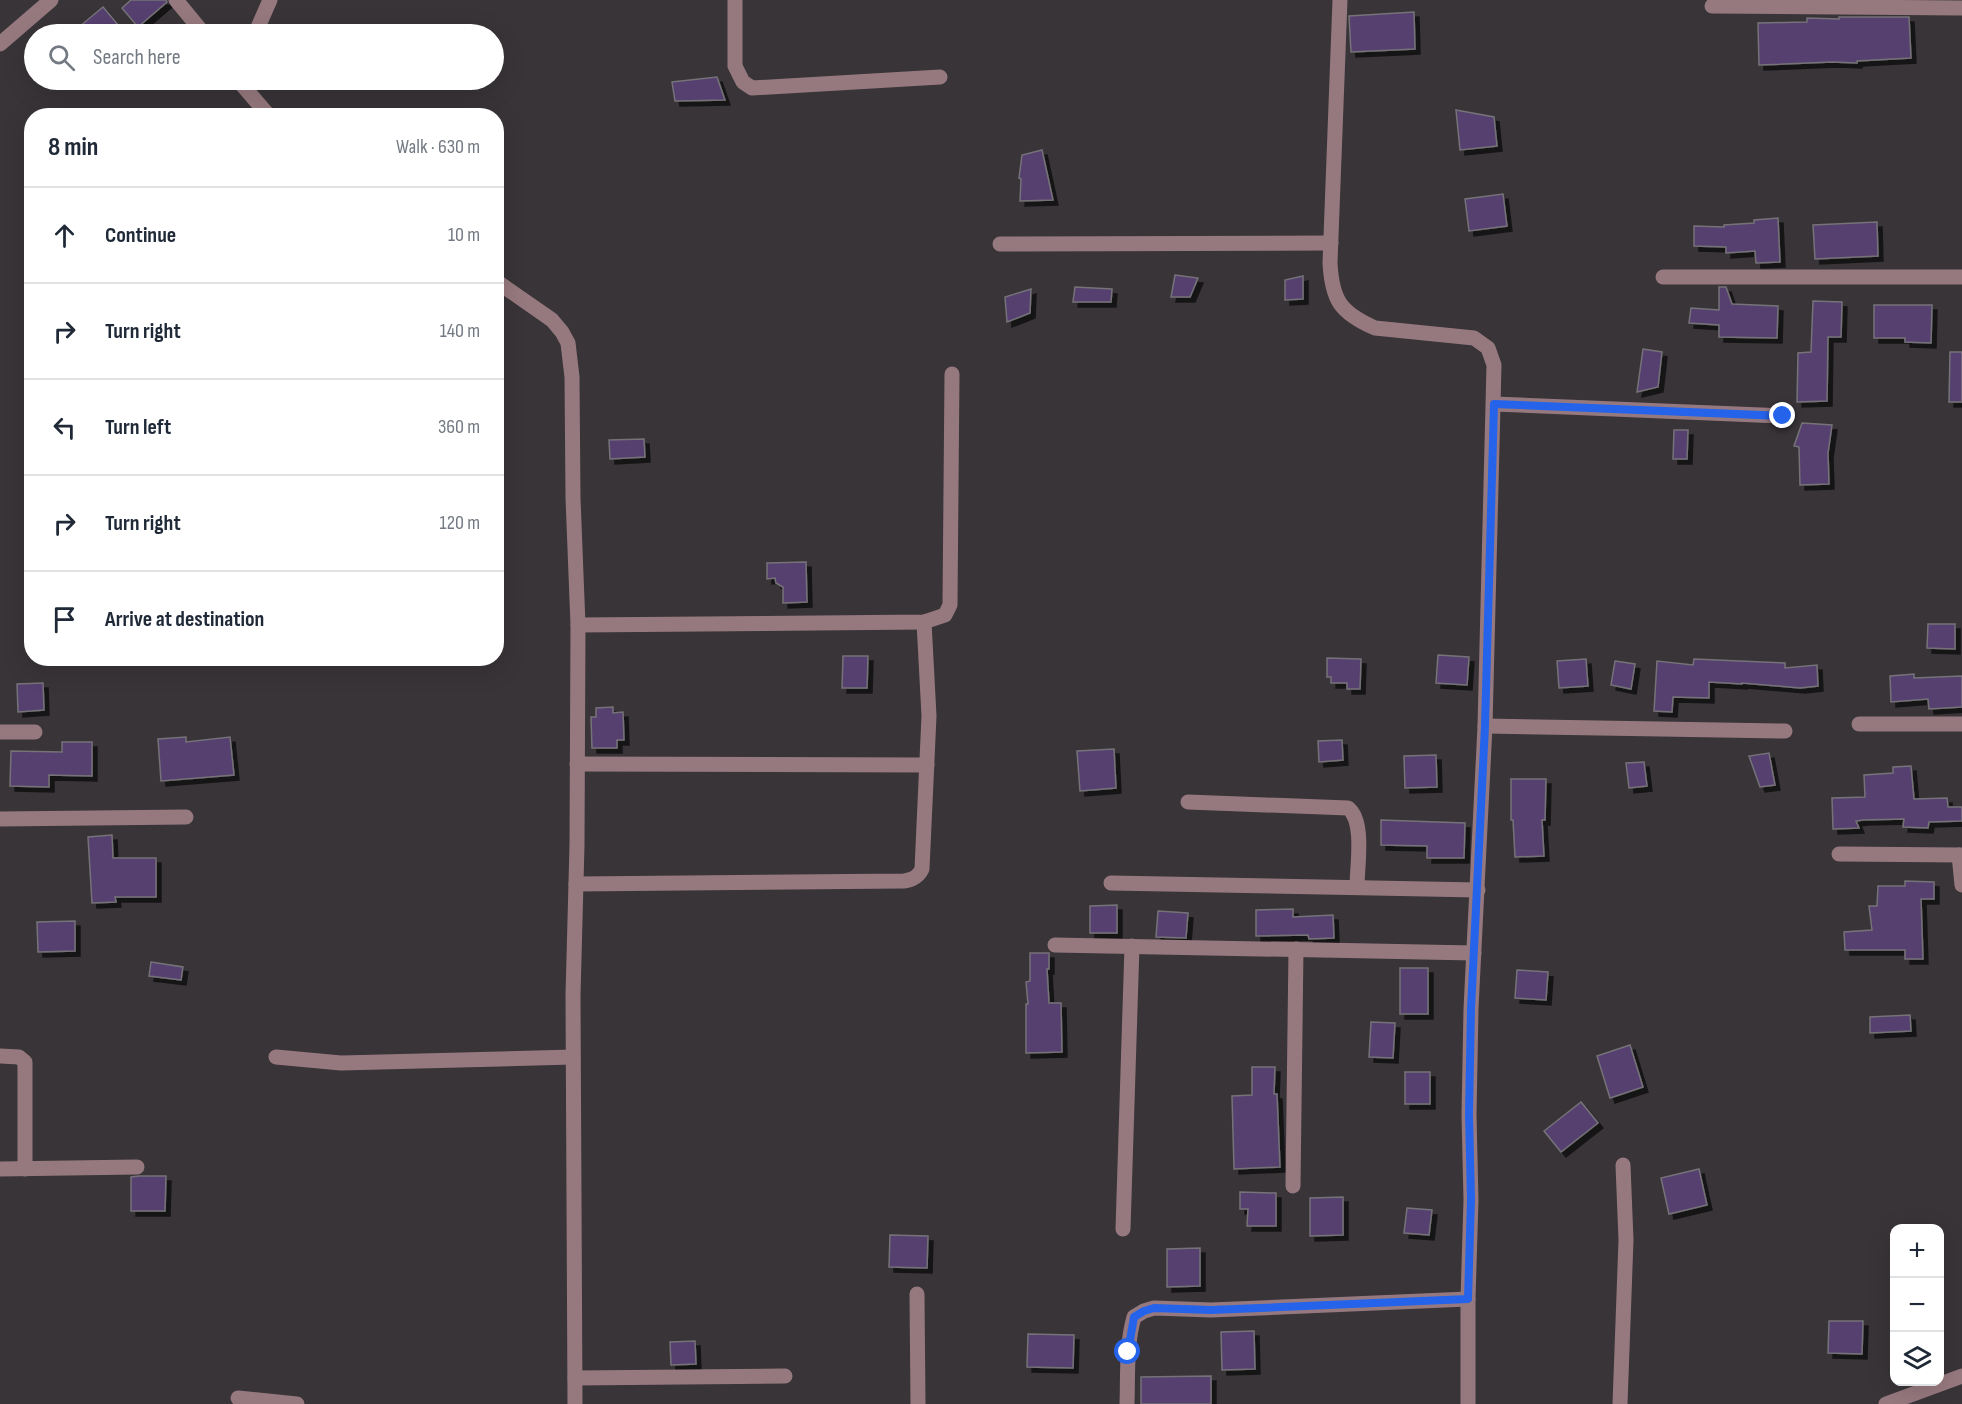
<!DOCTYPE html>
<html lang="en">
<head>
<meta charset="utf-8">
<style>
  :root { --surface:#fff; --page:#f6f6f7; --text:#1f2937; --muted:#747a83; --line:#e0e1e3 }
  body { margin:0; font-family:"Sofia Sans Condensed",sans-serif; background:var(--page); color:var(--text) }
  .controls { position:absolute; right:18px; bottom:18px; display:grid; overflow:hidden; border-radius:12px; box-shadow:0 6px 24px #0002 }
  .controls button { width:54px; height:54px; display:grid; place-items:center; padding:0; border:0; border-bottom:2px solid var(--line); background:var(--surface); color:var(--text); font:30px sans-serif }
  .stop { position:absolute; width:18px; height:18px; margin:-14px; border:4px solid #2563eb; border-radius:50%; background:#fff }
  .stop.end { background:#2563eb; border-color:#fff; box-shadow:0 2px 6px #0008 }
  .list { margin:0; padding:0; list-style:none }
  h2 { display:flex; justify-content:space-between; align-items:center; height:78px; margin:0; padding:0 24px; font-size:26px }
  h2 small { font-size:20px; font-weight:400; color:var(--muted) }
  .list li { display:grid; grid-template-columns:39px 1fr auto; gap:18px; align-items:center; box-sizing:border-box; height:96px; padding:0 24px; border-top:2px solid var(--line) }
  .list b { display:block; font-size:22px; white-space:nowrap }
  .list em { font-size:20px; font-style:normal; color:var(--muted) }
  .icon { flex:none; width:33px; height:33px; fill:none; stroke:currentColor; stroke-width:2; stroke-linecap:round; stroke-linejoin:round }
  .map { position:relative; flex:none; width:1962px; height:1404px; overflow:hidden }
  .search { position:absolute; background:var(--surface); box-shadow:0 6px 24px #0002; left:24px; top:24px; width:480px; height:66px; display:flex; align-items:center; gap:15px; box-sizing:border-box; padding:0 21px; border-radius:33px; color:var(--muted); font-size:22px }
  .panel { position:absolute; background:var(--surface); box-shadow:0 6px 24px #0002; left:24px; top:108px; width:480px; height:558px; border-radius:24px }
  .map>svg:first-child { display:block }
</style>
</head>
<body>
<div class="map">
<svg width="1962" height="1404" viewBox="0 0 1962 1404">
  <defs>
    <filter id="shadow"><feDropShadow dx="5" dy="5" stdDeviation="0" flood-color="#0009"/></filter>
  </defs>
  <rect width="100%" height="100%" fill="#383438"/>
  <g fill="#563f70" stroke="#757378" stroke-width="1.5" filter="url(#shadow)">
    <path d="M131,0h35l1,2 -29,25 -16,-19z"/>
    <path d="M103,7l16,19 -10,8h-24l-6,-7z"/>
    <path d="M1414,12l1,37 -64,3 -2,-36z"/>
    <path d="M1839,17h70l2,41 -54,3v2l-25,-1 -73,3 -1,-42 49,-1v-4l32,1z"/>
    <path d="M717,77l8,23 -50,1 -3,-19z"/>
    <path d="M1456,110l38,7 3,29 -37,4z"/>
    <path d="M1042,150l11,50 -33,1 1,-22 -2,-1 3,-23z"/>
    <path d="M1503,194l4,32 -38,5 -4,-32z"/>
    <path d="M1778,218l2,44 -24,1 -1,-12 -29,2v-6l-32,-1v-20l30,1v-2l30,-2v-3z"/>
    <path d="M1877,222l1,34 -63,3 -2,-34z"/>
    <path d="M1175,275l23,3 -8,19h-19z"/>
    <path d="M1303,276v23l-18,1v-20z"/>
    <path d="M1075,287l37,2 -1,13h-38z"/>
    <path d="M1719,287h7l6,17 46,2 -1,32 -58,-1v-12l-30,-2 2,-15 28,2z"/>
    <path d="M1031,289l-1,24 -23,9 -2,-25z"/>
    <path d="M1813,301l29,1 -1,35h-13l-1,64 -30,1 1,-49 13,-1z"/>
    <path d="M1874,305h58l-1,38 -26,-1v-4h-31z"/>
    <path d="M1643,349l19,3 -4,35 -21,5z"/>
    <path d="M1950,352h12v50h-13z"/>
    <path d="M1802,423l30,2 -4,28 1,31 -29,1 -1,-38 -5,-1z"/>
    <path d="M1674,430h14l-1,29h-14z"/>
    <path d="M644,439l1,18 -35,2 -1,-19z"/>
    <path d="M806,562l1,40 -24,1v-16l-7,-4 -1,-5 -8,1v-16z"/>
    <path d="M1928,624h27v25l-28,-1z"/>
    <path d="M1438,655l31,2 -2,28 -31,-2z"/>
    <path d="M843,656h25l-1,32h-25z"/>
    <path d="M1327,658l34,1 -1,30h-13v-6h-16v-6h-4z"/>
    <path d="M1586,659l2,27 -29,2 -2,-27z"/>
    <path d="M1694,659l91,4v5l32,-3 1,21 -18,2 -58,-5v1l-33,-2v16l-36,-1 -1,15 -18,-1 3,-50 36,4z"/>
    <path d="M1615,661l20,3 -4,25 -20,-4z"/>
    <path d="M1914,674v4l48,-2v31l-33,2 -1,-10 -37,3 -1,-26z"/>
    <path d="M43,683l1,27 -26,2 -1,-28z"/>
    <path d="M613,707v6l10,-1 1,28h-7v8h-25l-1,-31h5v-9z"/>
    <path d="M186,737v5l44,-5 4,38 -73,6 -3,-42z"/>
    <path d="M1342,740l1,20 -24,2 -1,-21z"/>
    <path d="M62,742h30v34l-43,-1v12l-39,-1 1,-35 51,1z"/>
    <path d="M1114,749l2,39 -36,3 -3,-40z"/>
    <path d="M1769,753l6,32 -15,2 -11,-31z"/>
    <path d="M1436,755l1,32 -32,1 -1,-32z"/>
    <path d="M1644,762l3,24 -18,2 -3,-25z"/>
    <path d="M1911,766l3,33 33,-1 1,9h14v14l-33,1 -1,6 -25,-1 1,-8 -41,1 -7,1 3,7 -26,1 -1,-31 33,-1 -1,-22 29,-2v-6z"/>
    <path d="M1511,779h35l-1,41h-3l2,36 -29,1 -2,-37h-2z"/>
    <path d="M1381,820l84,3 -1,35h-37v-12l-46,-1z"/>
    <path d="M112,835l1,23h43v39h-41l1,5 -24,1 -4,-66z"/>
    <path d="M1905,881l29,1v17h-13l2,60h-18v-9h-60l-1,-18 28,-2 -3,-24h8l1,-20h27z"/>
    <path d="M1117,905v28h-27v-27z"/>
    <path d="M1293,909v8l40,-2 1,23 -25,1 -1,-4 -52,1v-26z"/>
    <path d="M1158,911l30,2 -2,25 -30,-1z"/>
    <path d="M75,921v30l-37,1 -1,-30z"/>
    <path d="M1030,953h19v16h-2l2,34h12l1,49 -36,1v-49h2l-2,-22 4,-1z"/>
    <path d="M151,962l32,5 -2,13 -32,-4z"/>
    <rect x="1400" y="968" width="28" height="46"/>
    <path d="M1517,970l31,2 -2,28 -31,-2z"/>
    <path d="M1910,1015l1,16 -41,2v-16z"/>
    <path d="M1371,1022l24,1 -2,35 -24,-1z"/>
    <path d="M1630,1045l13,42 -33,11 -13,-42z"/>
    <path d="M1252,1067h23l-1,27h3l3,73 -46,2 -2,-73 20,-1z"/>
    <rect x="1405" y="1072" width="25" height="32"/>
    <path d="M1581,1102l17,21 -37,29 -17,-21z"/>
    <path d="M1699,1169l8,36 -38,9 -8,-36z"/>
    <path d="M139,1176h27l-1,35h-34v-34z"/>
    <path d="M1240,1192l36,1v33h-29l1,-17h-8z"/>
    <path d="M1343,1197v38l-33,1v-38z"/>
    <path d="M1407,1208l25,2 -3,25 -25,-2z"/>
    <path d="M890,1235l38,1 -1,32 -38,-1z"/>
    <path d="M1200,1248v38l-33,1v-38z"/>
    <path d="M1829,1321h34l-1,33 -34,-1z"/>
    <path d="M1254,1331l1,38 -33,1 -1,-38z"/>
    <path d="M1028,1334l46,1 -1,33 -46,-1z"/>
    <path d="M695,1341l1,23 -25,1 -1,-23z"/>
    <path d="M1211,1376v28h-70v-27z"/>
  </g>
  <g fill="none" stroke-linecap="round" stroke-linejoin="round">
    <g stroke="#96797f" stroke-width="15">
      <path d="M176,0l28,34"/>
      <path d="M735,0v66l8,16 9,6 188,-11"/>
      <path d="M1340,0l-10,263c2,38 11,50 45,65l99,10 14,10 6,17 -9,361 -14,283 -2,106 2,85 -3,99v105"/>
      <path d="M1712,6l250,2"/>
      <path d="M255,34l15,-34"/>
      <path d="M0,44l51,-44"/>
      <path d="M238,80l31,36"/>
      <path d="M1000,244l331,-1"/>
      <path d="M1663,277h299"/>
      <path d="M496,281l56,39 10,12 6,11 4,34 1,121 5,127 -1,220 -4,150 2,409"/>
      <path d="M1494,404l289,12"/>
      <path d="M578,625l346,-3 21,-7 5,-10 2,-231"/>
      <path d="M1859,724h103"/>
      <path d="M1485,726l300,5"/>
      <path d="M0,732h35"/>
      <path d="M577,764l350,1"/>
      <path d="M1188,802l160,6c17,13 9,58 9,79"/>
      <path d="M0,819l186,-2"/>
      <path d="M1839,854l123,1"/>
      <path d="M1959,855l3,30"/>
      <path d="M1111,883l367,7"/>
      <path d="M576,884l328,-3c9,-1 14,-4 18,-12l7,-153 -5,-94"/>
      <path d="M1055,945l419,8"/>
      <path d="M0,1056l19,1 6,5v107"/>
      <path d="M276,1057l65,6 232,-6"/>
      <path d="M0,1169l137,-2"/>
      <path d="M1293,1186l3,-237"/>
      <path d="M1123,1229l9,-283"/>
      <path d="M917,1294l1,110"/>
      <path d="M575,1378l210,-2"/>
      <path d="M238,1398l59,6"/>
      <path d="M1127,1404c1,-29 -1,-59 7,-87l10,-6 10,-3 57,2 257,-11"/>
      <path d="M1620,1404l6,-164 -3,-75"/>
      <path d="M1886,1404l76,-28"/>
    </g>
  </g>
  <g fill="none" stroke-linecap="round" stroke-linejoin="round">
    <path stroke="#2563eb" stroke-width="8" d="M1128,1352l6,-35 10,-6 10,-3 57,2 257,-11 3,-99 -2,-86 2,-105 14,-283 9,-322 289,12"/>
  </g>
</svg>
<div class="controls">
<button>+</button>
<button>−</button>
<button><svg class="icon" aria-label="layers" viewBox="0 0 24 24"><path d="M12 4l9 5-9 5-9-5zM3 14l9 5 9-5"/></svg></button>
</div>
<div class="stop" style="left:1128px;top:1352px"></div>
<div class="stop end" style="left:1783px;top:416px"></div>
<div class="search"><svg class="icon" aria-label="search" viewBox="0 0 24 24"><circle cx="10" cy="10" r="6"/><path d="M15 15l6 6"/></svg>Search here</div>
<section class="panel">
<h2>8 min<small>Walk · 630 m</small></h2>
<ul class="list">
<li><svg class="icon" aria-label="ahead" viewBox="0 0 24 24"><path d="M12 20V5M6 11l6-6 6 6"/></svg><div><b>Continue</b></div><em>10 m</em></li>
<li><svg class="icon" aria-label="right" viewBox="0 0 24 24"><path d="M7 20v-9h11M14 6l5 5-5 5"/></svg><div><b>Turn right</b></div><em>140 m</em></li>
<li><svg class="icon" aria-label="left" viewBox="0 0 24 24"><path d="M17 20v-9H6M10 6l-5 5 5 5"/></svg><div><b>Turn left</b></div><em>360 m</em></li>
<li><svg class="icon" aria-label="right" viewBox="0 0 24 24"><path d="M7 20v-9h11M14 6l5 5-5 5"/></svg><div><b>Turn right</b></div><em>120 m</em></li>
<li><svg class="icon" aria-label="arrive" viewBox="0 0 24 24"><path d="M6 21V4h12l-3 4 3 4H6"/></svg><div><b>Arrive at destination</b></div></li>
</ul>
</section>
</div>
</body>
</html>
